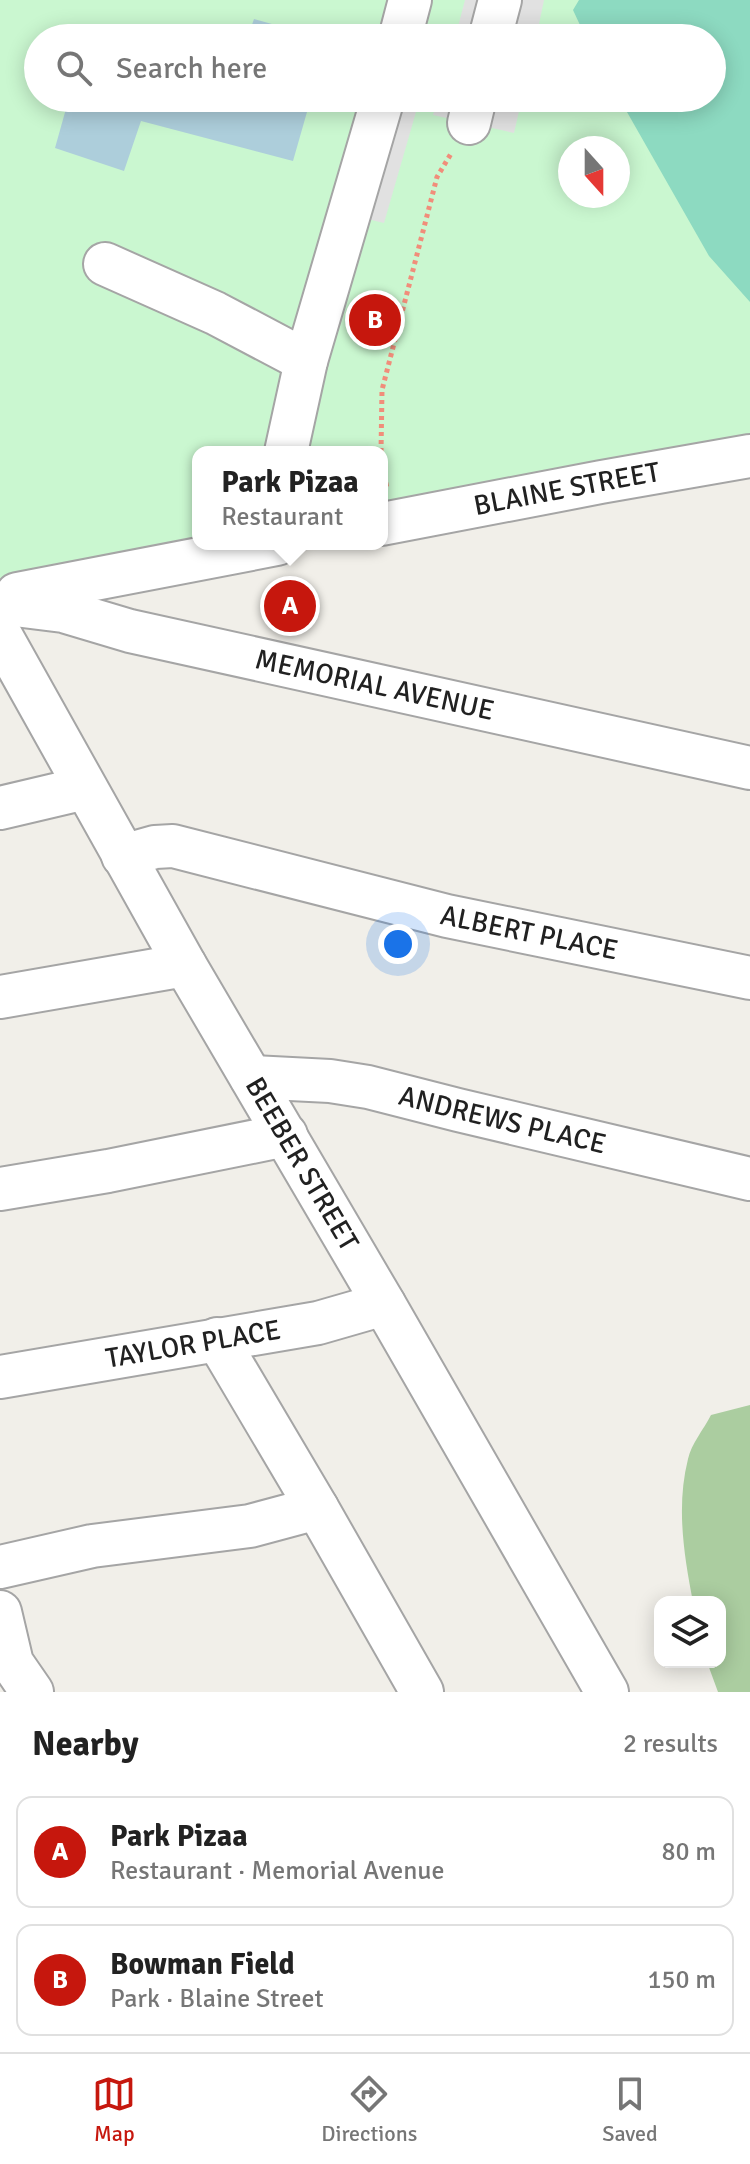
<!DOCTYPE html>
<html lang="en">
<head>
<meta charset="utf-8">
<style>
  :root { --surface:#fff; --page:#f6f6f6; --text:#222; --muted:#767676; --line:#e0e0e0; --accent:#c6170d }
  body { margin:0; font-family:Signika,sans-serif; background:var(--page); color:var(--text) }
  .controls { position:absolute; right:24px; bottom:24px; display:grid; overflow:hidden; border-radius:16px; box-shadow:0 4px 20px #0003 }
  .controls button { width:72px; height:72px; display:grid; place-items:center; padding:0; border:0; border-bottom:2px solid var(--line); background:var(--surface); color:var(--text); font:40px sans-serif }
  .compass { position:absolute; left:558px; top:136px; width:72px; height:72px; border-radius:50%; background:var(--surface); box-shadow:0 4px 20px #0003; rotate:159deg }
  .you { position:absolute; left:398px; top:944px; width:28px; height:28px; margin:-20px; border:6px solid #fff; border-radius:50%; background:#1a73e8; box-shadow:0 0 0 12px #1a73e833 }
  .badge { display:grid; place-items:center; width:52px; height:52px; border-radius:50%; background:var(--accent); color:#fff; font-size:26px; font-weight:700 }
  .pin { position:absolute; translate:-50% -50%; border:4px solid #fff; box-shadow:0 2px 8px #0006 }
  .popup { position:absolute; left:192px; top:446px; width:196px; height:104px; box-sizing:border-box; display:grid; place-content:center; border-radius:16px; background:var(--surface); filter:drop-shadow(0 2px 6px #0005); font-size:26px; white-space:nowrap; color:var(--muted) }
  .popup b { font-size:30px; color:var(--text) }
  .popup::after { content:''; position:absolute; left:50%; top:100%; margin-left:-16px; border:16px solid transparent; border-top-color:var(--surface) }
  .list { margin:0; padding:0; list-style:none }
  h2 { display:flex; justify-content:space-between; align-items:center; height:104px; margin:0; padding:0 32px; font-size:34px }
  h2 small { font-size:26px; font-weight:400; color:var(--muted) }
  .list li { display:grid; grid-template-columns:52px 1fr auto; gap:24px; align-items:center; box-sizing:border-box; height:112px; margin:0 16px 16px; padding:0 16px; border:2px solid var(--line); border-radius:16px }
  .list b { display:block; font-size:30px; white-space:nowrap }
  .list p { margin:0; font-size:26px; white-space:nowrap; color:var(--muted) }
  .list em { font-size:26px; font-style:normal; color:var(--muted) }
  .icon { flex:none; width:44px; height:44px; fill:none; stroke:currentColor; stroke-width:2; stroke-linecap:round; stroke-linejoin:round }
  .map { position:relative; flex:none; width:750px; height:1692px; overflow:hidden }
  .search { position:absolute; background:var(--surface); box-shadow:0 4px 20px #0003; left:24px; right:24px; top:24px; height:88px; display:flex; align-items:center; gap:20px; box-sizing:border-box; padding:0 28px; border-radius:44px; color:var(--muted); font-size:30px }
  .sheet { height:360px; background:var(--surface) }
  nav { display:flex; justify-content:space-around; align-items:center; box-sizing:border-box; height:112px; border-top:2px solid var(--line); background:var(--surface); font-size:22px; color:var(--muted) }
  nav a { display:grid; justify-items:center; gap:4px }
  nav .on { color:var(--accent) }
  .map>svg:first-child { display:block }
</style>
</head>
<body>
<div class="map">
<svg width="750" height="1692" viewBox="0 0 750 1692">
  <rect width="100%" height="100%" fill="#f1efe9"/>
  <path fill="#abcda0" d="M750,1405v287h-32l-11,-30h13v-60h-27c-9,-47 -17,-95 -5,-143 3,-15 16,-30 23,-44z"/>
  <path fill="#caf7d0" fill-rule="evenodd" d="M0,0h750v445l-368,65v-58h-184v91l-198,35zM38,38h674v60h-674zM570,148h48v48h-48z"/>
  <path fill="#8ddac1" d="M579,0h171v302l-41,-46 -90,-158h93v-60h-126l-13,-28z"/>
  <g fill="#e1e1e1">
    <path d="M465,0h79l-8,38h-81z"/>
    <path d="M398,98h22l-36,125 -21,-5z"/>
    <path d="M438,98h84l-8,35 -81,-18z"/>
  </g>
  <g fill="#adcedb">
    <path d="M254,19l68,19h-122l6,-14 42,12z"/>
    <path d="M69,98h242l-18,63 -152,-40 -17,50 -69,-23z"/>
  </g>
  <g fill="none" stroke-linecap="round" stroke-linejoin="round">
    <defs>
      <g id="minor">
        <path d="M400,38l10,-38"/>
        <path d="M490,38l10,-38"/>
        <path d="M469,123l6,-25"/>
        <path d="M105,264l110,49 91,48"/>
        <path d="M286,452l20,-91 77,-263"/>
        <path id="s1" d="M382,524l219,-42 149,-26"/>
        <path d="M17,594l260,-50"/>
        <path id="s2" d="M0,603l63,8 67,20 620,137"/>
        <path id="s3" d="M0,634l185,331 199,339 223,388"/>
        <path d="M0,808l85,-20"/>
        <path id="s4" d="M123,856l32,-9 18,-1 274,70 303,62"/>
        <path d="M0,997l185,-32"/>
        <path id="s5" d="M251,1077l79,4 38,6 90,23 292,69"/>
        <path d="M0,1189l108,-18 178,-36"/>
        <path d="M217,1339l100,169 105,184"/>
        <path id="s6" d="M0,1377l318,-54 66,-19"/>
        <path d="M0,1567l92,-21 158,-20 67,-18"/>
        <path d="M0,1612l12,51 20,29"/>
      </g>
    </defs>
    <use href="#minor" stroke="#a5a5a5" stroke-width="46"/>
    <g stroke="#f18d7a" stroke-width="5" stroke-dasharray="4 4" stroke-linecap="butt">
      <path d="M381,452l1,-62 55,-213 15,-25"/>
      <path d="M382,459l5,31"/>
    </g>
    <use href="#minor" stroke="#fff" stroke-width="42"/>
  </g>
  <g text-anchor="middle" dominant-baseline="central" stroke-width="6" stroke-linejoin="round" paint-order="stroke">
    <g font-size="28" fill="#212121" stroke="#fff">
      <text stroke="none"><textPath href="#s1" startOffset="188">BLAINE STREET</textPath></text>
      <text stroke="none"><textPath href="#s2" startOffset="384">MEMORIAL AVENUE</textPath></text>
      <text stroke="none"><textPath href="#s4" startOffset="418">ALBERT PLACE</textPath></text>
      <text stroke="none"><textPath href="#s5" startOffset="256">ANDREWS PLACE</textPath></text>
      <text stroke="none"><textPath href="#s3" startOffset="610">BEEBER STREET</textPath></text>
      <text stroke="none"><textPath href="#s6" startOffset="196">TAYLOR PLACE</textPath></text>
    </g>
  </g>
</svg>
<div class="controls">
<button><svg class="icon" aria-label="layers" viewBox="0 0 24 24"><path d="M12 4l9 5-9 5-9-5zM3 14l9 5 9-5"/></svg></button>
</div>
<svg class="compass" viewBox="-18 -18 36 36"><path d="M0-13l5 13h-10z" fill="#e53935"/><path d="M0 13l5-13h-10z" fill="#767676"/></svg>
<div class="you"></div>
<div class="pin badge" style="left:290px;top:606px">A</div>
<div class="popup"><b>Park Pizaa</b>Restaurant</div>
<div class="pin badge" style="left:375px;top:320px">B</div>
<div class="search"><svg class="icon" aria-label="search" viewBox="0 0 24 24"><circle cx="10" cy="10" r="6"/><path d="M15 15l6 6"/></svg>Search here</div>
</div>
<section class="sheet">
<h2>Nearby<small>2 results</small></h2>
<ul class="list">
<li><span class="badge">A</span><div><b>Park Pizaa</b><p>Restaurant · Memorial Avenue</p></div><em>80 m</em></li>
<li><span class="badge">B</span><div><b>Bowman Field</b><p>Park · Blaine Street</p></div><em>150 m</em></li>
</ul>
</section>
<nav>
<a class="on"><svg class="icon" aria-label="map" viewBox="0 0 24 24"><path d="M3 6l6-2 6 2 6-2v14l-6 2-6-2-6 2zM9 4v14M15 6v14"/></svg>Map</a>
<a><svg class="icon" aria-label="directions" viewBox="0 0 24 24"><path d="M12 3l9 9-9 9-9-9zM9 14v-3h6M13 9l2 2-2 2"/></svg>Directions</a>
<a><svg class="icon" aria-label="saved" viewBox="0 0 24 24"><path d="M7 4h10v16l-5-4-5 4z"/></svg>Saved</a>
</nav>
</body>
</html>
